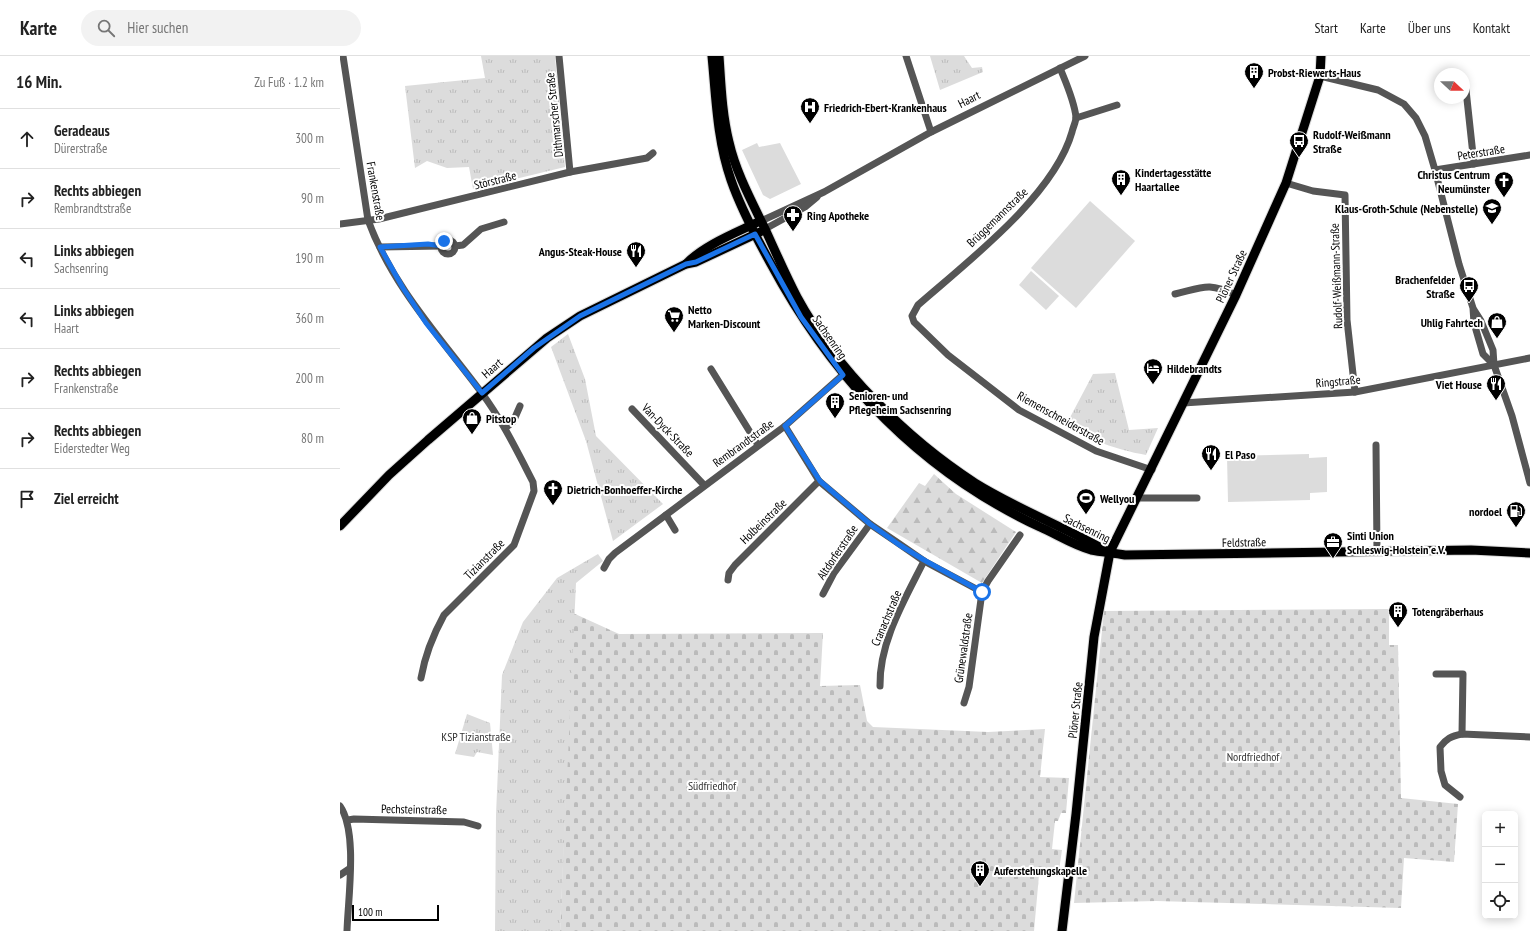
<!DOCTYPE html>
<html lang="de">
<head>
<meta charset="utf-8">
<style>
  :root { --surface:#fff; --page:#f2f2f2; --text:#222; --muted:#767676; --line:#e0e0e0 }
  body { margin:0; font-family:"PT Sans Narrow",sans-serif; background:var(--page); color:var(--text) }
  .controls { position:absolute; right:12px; bottom:12px; display:grid; overflow:hidden; border-radius:6px; box-shadow:0 2px 10px #0003 }
  .controls button { width:36px; height:36px; display:grid; place-items:center; padding:0; border:0; border-bottom:1px solid var(--line); background:var(--surface); color:var(--text); font:20px sans-serif }
  .compass { position:absolute; left:1094px; top:12px; width:36px; height:36px; border-radius:50%; background:var(--surface); box-shadow:0 2px 10px #0003; rotate:112deg }
  .scale { position:absolute; left:12px; bottom:10px; width:87px; box-sizing:border-box; padding-left:4px; border:2px solid #000; border-top:0; font-size:11px; line-height:14px; white-space:nowrap; color:#000; -webkit-text-stroke:3px #fff; paint-order:stroke }
  .stop { position:absolute; width:12px; height:12px; margin:-9px; border:3px solid #1a73e8; border-radius:50%; background:#fff }
  .stop.end { background:#1a73e8; border-color:#fff; box-shadow:0 1px 4px #0008 }
  .list { margin:0; padding:0; list-style:none }
  h2 { display:flex; justify-content:space-between; align-items:center; height:52px; margin:0; padding:0 16px; font-size:17px }
  h2 small { font-size:13px; font-weight:400; color:var(--muted) }
  .list li { display:grid; grid-template-columns:26px 1fr auto; gap:12px; align-items:center; box-sizing:border-box; height:60px; padding:0 16px; border-top:1px solid var(--line) }
  .list b { display:block; font-size:15px; white-space:nowrap }
  .list p { margin:0; font-size:13px; white-space:nowrap; color:var(--muted) }
  .list em { font-size:13px; font-style:normal; color:var(--muted) }
  .icon { flex:none; width:22px; height:22px; fill:none; stroke:currentColor; stroke-width:2; stroke-linecap:round; stroke-linejoin:round }
  .map { position:relative; flex:none; width:1190px; height:875px; overflow:hidden }
  header { display:flex; align-items:center; gap:24px; box-sizing:border-box; height:56px; padding:0 20px; background:var(--surface); border-bottom:1px solid var(--line) }
  header strong { font-size:19px }
  nav { display:flex; gap:22px; margin-inline-start:auto; font-size:14px }
  .search { width:280px; height:36px; background:var(--page); display:flex; align-items:center; gap:10px; box-sizing:border-box; padding:0 14px; border-radius:22px; color:var(--muted); font-size:15px }
  main { display:flex }
  aside { flex:1; background:var(--surface) }
  .map>svg:first-child { display:block }
</style>
</head>
<body>
<header>
<strong>Karte</strong>
<div class="search"><svg class="icon" aria-label="search" viewBox="0 0 24 24"><circle cx="10" cy="10" r="6"/><path d="M15 15l6 6"/></svg>Hier suchen</div>
<nav><a>Start</a><a>Karte</a><a>Über uns</a><a>Kontakt</a></nav>
</header>
<main>
<aside>
<h2>16 Min.<small>Zu Fuß · 1.2 km</small></h2>
<ul class="list">
<li><svg class="icon" aria-label="ahead" viewBox="0 0 24 24"><path d="M12 20V5M6 11l6-6 6 6"/></svg><div><b>Geradeaus</b><p>Dürerstraße</p></div><em>300 m</em></li>
<li><svg class="icon" aria-label="right" viewBox="0 0 24 24"><path d="M7 20v-9h11M14 6l5 5-5 5"/></svg><div><b>Rechts abbiegen</b><p>Rembrandtstraße</p></div><em>90 m</em></li>
<li><svg class="icon" aria-label="left" viewBox="0 0 24 24"><path d="M17 20v-9H6M10 6l-5 5 5 5"/></svg><div><b>Links abbiegen</b><p>Sachsenring</p></div><em>190 m</em></li>
<li><svg class="icon" aria-label="left" viewBox="0 0 24 24"><path d="M17 20v-9H6M10 6l-5 5 5 5"/></svg><div><b>Links abbiegen</b><p>Haart</p></div><em>360 m</em></li>
<li><svg class="icon" aria-label="right" viewBox="0 0 24 24"><path d="M7 20v-9h11M14 6l5 5-5 5"/></svg><div><b>Rechts abbiegen</b><p>Frankenstraße</p></div><em>200 m</em></li>
<li><svg class="icon" aria-label="right" viewBox="0 0 24 24"><path d="M7 20v-9h11M14 6l5 5-5 5"/></svg><div><b>Rechts abbiegen</b><p>Eiderstedter Weg</p></div><em>80 m</em></li>
<li><svg class="icon" aria-label="arrive" viewBox="0 0 24 24"><path d="M6 21V4h12l-3 4 3 4H6"/></svg><div><b>Ziel erreicht</b></div></li>
</ul>
</aside>
<div class="map">
<svg width="1190" height="875" viewBox="0 0 1190 875">
  <defs>
    <pattern id="forest-firs" width="22" height="20" patternUnits="userSpaceOnUse"><rect width="22" height="20" fill="#dcdcdc"/><path d="M5 1l3.5 6h-7zM16 11l3.5 6h-7z" fill="#bbb"/></pattern>
    <pattern id="cemetery-stones" width="16" height="16" patternUnits="userSpaceOnUse"><rect width="16" height="16" fill="#dcdcdc"/><path d="M2 7V4a2 2 0 0 1 4 0v3zM10 15v-3a2 2 0 0 1 4 0v3z" fill="#bbb"/></pattern>
    <pattern id="park-tufts" width="24" height="20" patternUnits="userSpaceOnUse"><rect width="24" height="20" fill="#dcdcdc"/><path d="M3 7l-1-3M5 7V3M7 7l1-3M15 17l-1-3M17 17v-4M19 17l1-3" fill="none" stroke="#bbb"/></pattern>
  </defs>
  <rect width="100%" height="100%" fill="#fff"/>
  <g fill="#dcdcdc">
    <path d="M417,87l2,4 21,-4 21,41 -31,15 -7,-4 -21,-45z"/>
    <path d="M750,145l45,40 -59,67 -45,-40z"/>
    <path d="M691,215l28,25 -13,14 -27,-25z"/>
    <path d="M969,398v4l18,-1v35l-17,1v7l-82,2 -1,-46z"/>
  </g>
  <path fill="url(#forest-firs)" d="M594,418l22,20 60,38 -34,51 -95,-55 32,-45 6,3z"/>
  <g fill="url(#cemetery-stones)">
    <path d="M1049,553v36h9l3,153 57,6 -4,58 -50,-4 -3,50 -245,-7 -82,2 30,-292z"/>
    <path d="M233,557l46,21 204,-1 -3,53 40,-1 7,36 6,6 115,5 57,-3 -5,48 29,1 -3,35h-5l-3,8h-3l-3,28 10,1 -4,27 -19,-2 -5,56h-474z"/>
  </g>
  <g fill="url(#park-tufts)">
    <path d="M141,0h74l10,111 -92,22 -4,-22 -22,1 -20,-7 -12,7 -10,-82 80,-8z"/>
    <path d="M590,0h34l8,12 10,-1 1,5 -43,18z"/>
    <path d="M228,278l17,45 11,57 67,68 -50,37 -27,-100 -35,-94z"/>
    <path d="M775,317l14,57 29,-2 -12,27c-33,-6 -52,-14 -80,-30l27,-51z"/>
    <path d="M258,498l5,7 -27,22 -16,348h-65l1,-116 6,-140 21,-53 34,-44z"/>
    <path d="M127,658l23,9 3,32 -16,-3 -3,5 -19,-3z"/>
  </g>
  <g fill="none" stroke-linecap="round" stroke-linejoin="round">
    <defs>
      <g id="major">
        <path d="M372,0c4,41 5,84 19,124 10,29 25,57 40,84 62,115 149,207 269,263 16,7 33,18 51,23 11,2 23,3 34,5l346,-5 59,3"/>
        <path d="M379,0c2,29 3,58 10,86 7,31 23,60 37,89 10,22 20,45 31,66 39,72 110,142 178,186 42,26 87,43 130,67"/>
        <path d="M346,208c17,-18 47,-30 70,-41"/>
        <path d="M0,470l49,-51 39,-35 119,-102 33,-22 106,-52 10,-2 64,-30"/>
        <path d="M722,875l14,-117 18,-177 16,-85 126,-257 50,-112 34,-107 1,-20"/>
      </g>
    </defs>
    <use href="#major" stroke="#dbdbdb" stroke-width="11"/>
    <g stroke="#555" stroke-width="7">
      <path d="M3,0l25,164c24,66 72,117 113,172 21,28 36,59 52,90l1,9 -20,54 -70,70c-11,20 -19,40 -23,63"/>
      <path d="M219,0l11,116"/>
      <path d="M566,0l25,76"/>
      <path d="M720,12c6,15 14,32 16,49 0,5 -3,10 -4,15 -18,64 -105,130 -154,173l-6,11 2,6 34,33 71,55 77,41 56,19"/>
      <path d="M980,20l58,14 26,14 12,14 9,18 10,34 24,94 14,44 1,15 9,31 11,11"/>
      <path d="M1126,34l8,74"/>
      <path d="M736,62l41,-13"/>
      <path d="M1095,114l95,-15"/>
      <path d="M946,127l27,8 32,4 2,125 8,72"/>
      <path d="M421,165l63,-29 107,-60 154,-76"/>
      <path d="M0,168l39,-5 191,-47 77,-14 6,-5"/>
      <path d="M425,173l40,-22 12,-10"/>
      <circle cx="108" cy="191" r="7"/>
      <path d="M115,190l8,-1 18,-16 23,-7"/>
      <path d="M40,191l62,-1"/>
      <path d="M835,238c29,-7 33,-12 61,1"/>
      <path d="M1134,254l7,11 12,29 1,15 18,51 18,67"/>
      <path d="M371,313l47,76"/>
      <path d="M843,347l172,-11 175,-34"/>
      <path d="M292,353l72,76"/>
      <path d="M445,370l34,55 51,43 28,19 26,18 58,31"/>
      <path d="M165,372l8,-6 7,-16"/>
      <path d="M1036,389l1,107"/>
      <path d="M798,442h59"/>
      <path d="M326,459l9,15"/>
      <path d="M264,512l5,-9 6,-6 170,-127 62,-55"/>
      <path d="M388,524l1,-7 6,-8 84,-84"/>
      <path d="M483,538l11,-21 36,-49"/>
      <path d="M1096,618h27l-1,60"/>
      <path d="M540,630c-1,-44 25,-87 44,-125"/>
      <path d="M624,647l5,-16 13,-95 6,-11 32,-46"/>
      <path d="M1120,741l-15,-12 -4,-14 -1,-24c6,-8 11,-11 22,-13l68,3"/>
      <path d="M0,750c18,26 8,92 7,125"/>
      <path d="M8,764l6,-1 110,3 14,4"/>
      <path d="M0,819l9,-6"/>
    </g>
    <use href="#major" stroke="#000" stroke-width="9"/>
  </g>
  <g fill="none" stroke-linecap="round" stroke-linejoin="round">
    <path stroke="#1a73e8" stroke-width="5" d="M104,185l-2,5 -14,-2 -48,3 23,41 23,35 56,70 52,-45 46,-32 106,-52 10,-2 59,-28 46,83 42,58 -58,51 35,55 50,43 28,20 26,16 58,32"/>
  </g>
  <defs>
    <symbol id="building-pin" viewBox="-11 -11 22 30"><path d="M0 17L-7.5 6A9.5 9.5 0 1 1 7.5 6Z" fill="#000" stroke="#fff"/><path d="M-4-6H4V6H1V3H-1V6H-4ZM-2.5-4.3h1.7v1.8h-1.7ZM.8-4.3h1.7v1.8H.8ZM-2.5-1h1.7V.8h-1.7ZM.8-1h1.7V.8H.8Z" fill="#fff"/></symbol>
    <symbol id="hospital-pin" viewBox="-11 -11 22 30"><path d="M0 17L-7.5 6A9.5 9.5 0 1 1 7.5 6Z" fill="#000" stroke="#fff"/><path d="M-5-5h3v3.5h4V-5h3V5h-3V1.5h-4V5h-3Z" fill="#fff"/></symbol>
    <symbol id="bus-pin" viewBox="-11 -11 22 30"><path d="M0 17L-7.5 6A9.5 9.5 0 1 1 7.5 6Z" fill="#000" stroke="#fff"/><path d="M-5-6H5V4H4V6H2V4H-2V6H-4V4H-5ZM-3.5-4V0h7V-4ZM-3.5 1.2v1.5H-2V1.2ZM2 1.2v1.5H3.5V1.2Z" fill="#fff"/></symbol>
    <symbol id="church-pin" viewBox="-11 -11 22 30"><path d="M0 17L-7.5 6A9.5 9.5 0 1 1 7.5 6Z" fill="#000" stroke="#fff"/><path d="M-1.2-6h2.4v3.5h3.3v2.4h-3.3V6h-2.4V-.1h-3.3v-2.4h3.3Z" fill="#fff"/></symbol>
    <symbol id="school-pin" viewBox="-11 -11 22 30"><path d="M0 17L-7.5 6A9.5 9.5 0 1 1 7.5 6Z" fill="#000" stroke="#fff"/><path d="M0-5L7-2L0 1L-7-2ZM-4 1L0 2.5L4 1V4Q0 6-4 4Z" fill="#fff"/></symbol>
    <symbol id="pharmacy-pin" viewBox="-11 -11 22 30"><path d="M0 17L-7.5 6A9.5 9.5 0 1 1 7.5 6Z" fill="#000" stroke="#fff"/><path d="M-2-6h4v4h4v4h-4v4h-4v-4h-4v-4h4Z" fill="#fff"/></symbol>
    <symbol id="restaurant-pin" viewBox="-11 -11 22 30"><path d="M0 17L-7.5 6A9.5 9.5 0 1 1 7.5 6Z" fill="#000" stroke="#fff"/><path d="M-5-6h1v4h1v-4h1v4h1v-4h1v5L-1.5 .5V6h-2V.5L-5-1ZM5-6V6H3V1.5H1.5Q1.5-4 5-6Z" fill="#fff"/></symbol>
    <symbol id="supermarket-pin" viewBox="-11 -11 22 30"><path d="M0 17L-7.5 6A9.5 9.5 0 1 1 7.5 6Z" fill="#000" stroke="#fff"/><path d="M-6-5.5h2.5l.6 2H6L4.5 2H-2.5L-4.4-4H-6ZM-1.5 3.2a1.3 1.3 0 1 0 .1 0ZM3 3.2a1.3 1.3 0 1 0 .1 0Z" fill="#fff"/></symbol>
    <symbol id="shop-pin" viewBox="-11 -11 22 30"><path d="M0 17L-7.5 6A9.5 9.5 0 1 1 7.5 6Z" fill="#000" stroke="#fff"/><path d="M-5-2.5h2.3a2.7 3.5 0 0 1 5.4 0H5L5.5 6h-11ZM-1.5-2.5h3a1.5 2.3 0 0 0-3 0Z" fill="#fff"/></symbol>
    <symbol id="hotel-pin" viewBox="-11 -11 22 30"><path d="M0 17L-7.5 6A9.5 9.5 0 1 1 7.5 6Z" fill="#000" stroke="#fff"/><path d="M-6-4.5h1.5V1H6V5H4.5V3h-9V5H-6ZM-4 0a1.8 1.8 0 1 1 3.6 0ZM.5 0V-2.5h3Q6-2.5 6 0Z" fill="#fff"/></symbol>
    <symbol id="stadium-pin" viewBox="-11 -11 22 30"><path d="M0 17L-7.5 6A9.5 9.5 0 1 1 7.5 6Z" fill="#000" stroke="#fff"/><path d="M0-5a6.5 5 0 1 0 0 10a6.5 5 0 1 0 0-10ZM-3.5-1.8h7v3.6h-7Z" fill="#fff"/></symbol>
    <symbol id="fuel-pin" viewBox="-11 -11 22 30"><path d="M0 17L-7.5 6A9.5 9.5 0 1 1 7.5 6Z" fill="#000" stroke="#fff"/><path d="M-5.5-6h7V0h2V4h1.3V-2.5L3-4.5l.8-.8L6-3V5H2.5V1h-1V6h-7ZM-4.2-4.7v3.2H.2V-4.7Z" fill="#fff"/></symbol>
    <symbol id="office-pin" viewBox="-11 -11 22 30"><path d="M0 17L-7.5 6A9.5 9.5 0 1 1 7.5 6Z" fill="#000" stroke="#fff"/><path d="M-6-3h4V-5.5h4V-3h4V5H-6ZM-1-4.5V-3h2v-1.5ZM-6 0V1H6V0Z" fill="#fff"/></symbol>
  </defs>
  <g fill-rule="evenodd">
    <use href="#building-pin" x="903" y="5" width="22" height="30"/>
    <use href="#hospital-pin" x="459" y="40" width="22" height="30"/>
    <use href="#bus-pin" x="948" y="74" width="22" height="30"/>
    <use href="#building-pin" x="770" y="112" width="22" height="30"/>
    <use href="#church-pin" x="1153" y="114" width="22" height="30"/>
    <use href="#school-pin" x="1141" y="141" width="22" height="30"/>
    <use href="#pharmacy-pin" x="442" y="148" width="22" height="30"/>
    <use href="#restaurant-pin" x="285" y="184" width="22" height="30"/>
    <use href="#bus-pin" x="1118" y="219" width="22" height="30"/>
    <use href="#supermarket-pin" x="323" y="249" width="22" height="30"/>
    <use href="#shop-pin" x="1146" y="255" width="22" height="30"/>
    <use href="#hotel-pin" x="802" y="301" width="22" height="30"/>
    <use href="#restaurant-pin" x="1145" y="317" width="22" height="30"/>
    <use href="#building-pin" x="484" y="335" width="22" height="30"/>
    <use href="#shop-pin" x="121" y="351" width="22" height="30"/>
    <use href="#restaurant-pin" x="860" y="387" width="22" height="30"/>
    <use href="#church-pin" x="202" y="422" width="22" height="30"/>
    <use href="#stadium-pin" x="735" y="431" width="22" height="30"/>
    <use href="#fuel-pin" x="1165" y="444" width="22" height="30"/>
    <use href="#office-pin" x="982" y="475" width="22" height="30"/>
    <use href="#building-pin" x="1047" y="544" width="22" height="30"/>
    <use href="#building-pin" x="629" y="803" width="22" height="30"/>
  </g>
  <g text-anchor="middle" dominant-baseline="central" stroke-width="4" stroke-linejoin="round" paint-order="stroke">
    <g font-size="12" font-weight="bold" fill="#000" stroke="#fff" text-anchor="start">
      <text x="928" y="16">Probst-Riewerts-Haus</text>
      <text x="484" y="51">Friedrich-Ebert-Krankenhaus</text>
      <text x="973" y="78">Rudolf-Weißmann<tspan x="973" dy="14">Straße</tspan></text>
      <text x="795" y="116">Kindertagesstätte<tspan x="795" dy="14">Haartallee</tspan></text>
      <text x="1150" y="118" text-anchor="end">Christus Centrum<tspan x="1150" dy="14">Neumünster</tspan></text>
      <text x="1138" y="152" text-anchor="end">Klaus-Groth-Schule (Nebenstelle)</text>
      <text x="467" y="159">Ring Apotheke</text>
      <text x="282" y="195" text-anchor="end">Angus-Steak-House</text>
      <text x="1115" y="223" text-anchor="end">Brachenfelder<tspan x="1115" dy="14">Straße</tspan></text>
      <text x="348" y="253">Netto<tspan x="348" dy="14">Marken-Discount</tspan></text>
      <text x="1143" y="266" text-anchor="end">Uhlig Fahrtech</text>
      <text x="827" y="312">Hildebrandts</text>
      <text x="1142" y="328" text-anchor="end">Viet House</text>
      <text x="509" y="339">Senioren- und<tspan x="509" dy="14">Pflegeheim Sachsenring</tspan></text>
      <text x="146" y="362">Pitstop</text>
      <text x="885" y="398">El Paso</text>
      <text x="227" y="433">Dietrich-Bonhoeffer-Kirche</text>
      <text x="760" y="442">Wellyou</text>
      <text x="1162" y="455" text-anchor="end">nordoel</text>
      <text x="1007" y="479">Sinti Union<tspan x="1007" dy="14">Schleswig-Holstein e.V.</tspan></text>
      <text x="1072" y="555">Totengräberhaus</text>
      <text x="654" y="814">Auferstehungskapelle</text>
    </g>
    <g font-size="12" fill="#000" stroke="#fff">
      <text transform="translate(629 43) rotate(-27)">Haart</text>
      <text transform="translate(214 59) rotate(-96)">Dithmarscher Straße</text>
      <text transform="translate(1141 96) rotate(-9)">Peterstraße</text>
      <text transform="translate(155 124) rotate(-14)">Störstraße</text>
      <text transform="translate(36 135) rotate(80)">Frankenstraße</text>
      <text transform="translate(657 161) rotate(-44)">Brüggemannstraße</text>
      <text transform="translate(891 220) rotate(-65)">Plöner Straße</text>
      <text transform="translate(996 220) rotate(-92)">Rudolf-Weißmann-Straße</text>
      <text transform="translate(490 281) rotate(55)">Sachsenring</text>
      <text transform="translate(152 312) rotate(-41)">Haart</text>
      <text transform="translate(998 325) rotate(-5)">Ringstraße</text>
      <text transform="translate(721 362) rotate(29)">Riemenschneiderstraße</text>
      <text transform="translate(328 374) rotate(46)">Van-Dyck-Straße</text>
      <text transform="translate(403 387) rotate(-36)">Rembrandtstraße</text>
      <text transform="translate(423 465) rotate(-44)">Holbeinstraße</text>
      <text transform="translate(747 472) rotate(26)">Sachsenring</text>
      <text transform="translate(904 486) rotate(-1)">Feldstraße</text>
      <text transform="translate(497 496) rotate(-56)">Altdorferstraße</text>
      <text transform="translate(144 503) rotate(-45)">Tizianstraße</text>
      <text transform="translate(546 562) rotate(-67)">Cranachstraße</text>
      <text transform="translate(623 592) rotate(-82)">Grünewaldstraße</text>
      <text transform="translate(735 654) rotate(-84)">Plöner Straße</text>
      <text transform="translate(74 753) rotate(1)">Pechsteinstraße</text>
    </g>
    <g font-size="12" fill="#333" stroke="#fff">
      <text x="136" y="680">KSP Tizianstraße</text>
      <text x="913" y="700">Nordfriedhof</text>
      <text x="372" y="729">Südfriedhof</text>
    </g>
  </g>
</svg>
<div class="controls">
<button>+</button>
<button>−</button>
<button><svg class="icon" aria-label="locate" viewBox="0 0 24 24"><circle cx="12" cy="12" r="6"/><path d="M12 2v4M12 18v4M2 12h4M18 12h4"/></svg></button>
</div>
<svg class="compass" viewBox="-18 -18 36 36"><path d="M0-13l5 13h-10z" fill="#e53935"/><path d="M0 13l5-13h-10z" fill="#767676"/></svg>
<div class="scale">100 m</div>
<div class="stop" style="left:642px;top:536px"></div>
<div class="stop end" style="left:104px;top:185px"></div>
</div>
</main>
</body>
</html>
